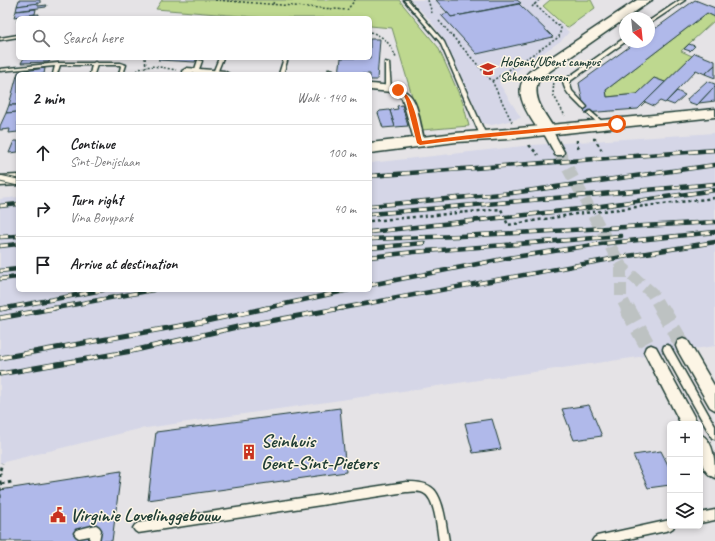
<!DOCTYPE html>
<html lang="en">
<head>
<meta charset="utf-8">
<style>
  :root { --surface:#fff; --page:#f2f2f2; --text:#202124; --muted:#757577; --line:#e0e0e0 }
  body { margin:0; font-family:Caveat,sans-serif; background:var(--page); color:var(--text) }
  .controls { position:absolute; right:12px; bottom:12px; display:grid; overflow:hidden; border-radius:6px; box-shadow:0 2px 6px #0003 }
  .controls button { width:36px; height:36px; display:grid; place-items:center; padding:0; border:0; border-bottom:1px solid var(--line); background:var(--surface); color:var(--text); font:20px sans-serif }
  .compass { position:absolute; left:619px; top:12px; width:36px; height:36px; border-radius:50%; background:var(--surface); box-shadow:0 2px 6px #0003; rotate:153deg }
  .stop { position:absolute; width:12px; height:12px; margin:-9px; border:3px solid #ea580c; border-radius:50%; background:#fff }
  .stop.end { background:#ea580c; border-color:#fff; box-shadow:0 1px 4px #0008 }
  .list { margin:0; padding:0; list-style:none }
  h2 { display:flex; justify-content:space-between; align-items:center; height:52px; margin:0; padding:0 16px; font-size:17px }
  h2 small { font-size:13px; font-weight:400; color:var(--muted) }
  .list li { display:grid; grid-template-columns:26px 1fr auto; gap:12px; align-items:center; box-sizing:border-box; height:56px; padding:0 16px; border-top:1px solid var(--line) }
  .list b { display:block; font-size:15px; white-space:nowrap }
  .list p { margin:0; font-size:13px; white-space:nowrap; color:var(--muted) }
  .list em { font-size:13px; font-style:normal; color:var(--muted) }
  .icon { flex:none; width:22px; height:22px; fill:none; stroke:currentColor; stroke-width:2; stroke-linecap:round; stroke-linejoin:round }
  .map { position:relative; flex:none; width:715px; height:541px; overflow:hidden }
  .search { position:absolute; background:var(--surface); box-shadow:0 2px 6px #0003; left:16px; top:16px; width:356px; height:44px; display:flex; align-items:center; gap:10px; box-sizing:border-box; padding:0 14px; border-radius:6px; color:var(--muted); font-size:15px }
  .panel { position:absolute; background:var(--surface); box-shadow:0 2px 6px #0003; left:16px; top:72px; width:356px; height:220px; border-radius:6px }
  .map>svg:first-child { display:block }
</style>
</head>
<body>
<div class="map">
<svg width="715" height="541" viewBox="0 0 715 541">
  <rect width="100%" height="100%" fill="#e5e3e6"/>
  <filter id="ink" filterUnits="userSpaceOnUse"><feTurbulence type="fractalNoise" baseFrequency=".025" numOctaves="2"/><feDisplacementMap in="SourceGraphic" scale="8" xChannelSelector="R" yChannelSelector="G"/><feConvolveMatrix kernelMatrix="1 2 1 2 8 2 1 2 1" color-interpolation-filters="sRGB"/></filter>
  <g filter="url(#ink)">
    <g fill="#d5d6e7">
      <path d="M411,0h131l-5,5 32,27 -7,8 -63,43 22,35 -29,7 -11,-2 -7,-19 -29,-63 -15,-21z"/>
      <path d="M715,133v213l-576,83 -139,34v-264l18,-2v93h352v-127l162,-18z"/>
    </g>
    <g fill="#bed88f" stroke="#6e8a62">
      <path d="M162,0h237l39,47 25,56 6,23 -47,4 -30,-102 -22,-2v-8h-104l-110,-9z"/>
      <path d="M550,0h41l4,8 -28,20 -24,-22z"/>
      <path d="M707,13l8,4v3l-34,31 11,5 -27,26 -11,-4 -17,16 -30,3 -1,-7z"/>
    </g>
    <g fill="#b0b9ea" stroke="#1f3d34">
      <path d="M19,0h21v3l-23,3z"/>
      <path d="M436,0h81l4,3 -70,14z"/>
      <path d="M695,0l20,8v9l-8,-4 -101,77 1,7 30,-3 17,-16 11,4 -27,27 -53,4 -6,-30 57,-41h13v-9z"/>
      <path d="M38,3v3l9,-1 -1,2 -30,4 1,-5z"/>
      <path d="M519,4l34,33 -76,17 -36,-39 7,-2 3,4z"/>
      <path d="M36,9l-1,5 -21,3 2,-6z"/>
      <path d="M39,14l-1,4h-20l-1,4 1,-6z"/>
      <path d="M370,39h10l-3,41h-7v-6h-31l2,-16h29z"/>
      <path d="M689,44l6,2 -5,5 -6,-2z"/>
      <path d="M695,53l20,8v4l-10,9 -9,-4 -31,33 -5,-2 -6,5 -9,-4z"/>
      <path d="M24,58h27l-2,4 -28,1z"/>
      <path d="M160,58h37l-2,4 -37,-2z"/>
      <path d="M715,65v13l-10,-4z"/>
      <path d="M45,68l-1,6h-26v31h-9l9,-33z"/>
      <path d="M707,81l8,3v2l-18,19 -9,-3 -1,-3z"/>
      <path d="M715,86v15l-16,2z"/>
      <path d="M677,91l8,4 -11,10 -8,-3z"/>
      <path d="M9,105h9v7l-12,1z"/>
      <path d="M402,105l6,21 -13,1 -5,-16 1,-1 7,-1 -1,-3z"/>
      <path d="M389,110l1,1 5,16 -12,1 -5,-15 2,-2z"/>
      <path d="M18,112v20l-9,1 1,-4 -10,1v-4l6,-13z"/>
      <path d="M14,141h4v11l-9,1z"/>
      <path d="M589,405l13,31 -28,4 -12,-31z"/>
      <path d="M340,408l6,64 -198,28 8,-68z"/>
      <path d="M492,419l9,30 -28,4 -8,-30z"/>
      <path d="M661,451l9,18v16l-22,3 -15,-33z"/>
      <path d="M121,471l-9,70h-112v-51z"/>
    </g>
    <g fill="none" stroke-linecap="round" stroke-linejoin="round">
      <g stroke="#bdc2c2" stroke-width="12" stroke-dasharray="12 6" stroke-linecap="butt">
        <path d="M559,152l62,114 31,27 9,16"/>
        <path d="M621,266v31l6,12"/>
      </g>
      <g stroke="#bdc2c2" stroke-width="16" stroke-dasharray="16 8" stroke-linecap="butt">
        <path d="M627,308l24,44"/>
        <path d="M661,308l22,38"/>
      </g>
      <defs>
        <g id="service">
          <path d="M404,0h4l36,42 42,93 -1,1h-4l-1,-1 -40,-93z"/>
          <path d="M680,0h5l-36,24v-3z"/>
          <path d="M18,35v2l-18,3v-2z"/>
          <path d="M623,39h2v3l-56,40 3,9 15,16 -3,2 -2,-1c-7,-8 -18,-15 -19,-27z"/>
          <path d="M219,58h4l-6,15 -4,1v-1z"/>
          <path d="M284,58h4l-5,16h-4z"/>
          <path d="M198,60l4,1 -4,11 -2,1 -2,-1z"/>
          <path d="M95,62l2,1h23l6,2 -3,9h-4l2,-8 -1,-1h-23l-3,9h-4l2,-9h-32l-3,9h-4l2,-8 -55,5v-2l58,-6h35z"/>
          <path d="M385,62l4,1 2,26 -3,2 -3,-2z"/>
          <path d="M329,69l4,1 -1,4h-4z"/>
          <path d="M590,111l15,13v2h-4l-13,-12 -1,-1z"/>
          <path d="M667,345l3,1 45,80v13l-3,-1 -48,-86 -1,-3 1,-3z"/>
          <path d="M406,482c9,0 18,0 25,5 13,8 15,40 18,54h-10c-2,-12 -4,-41 -14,-47 -5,-4 -13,-2 -19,-2l-268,41 -3,-2 -2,-3 2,-3 3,-2z"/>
          <path d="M715,510v10l-15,3v-10z"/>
          <path d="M670,520v6h4l-1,2 -3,2 -51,11h-27l2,-3 3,-2z"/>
          <path d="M96,525l3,2 2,3 -2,11h-10l1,-5 -11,2 -3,-2 -2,-3 2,-3z"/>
        </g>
        <g id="minor">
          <path d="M187,68l37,3 5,3 -45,-1 -2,-2z"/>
          <path d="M370,84c51,3 44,16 55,59l-1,3h-8l-1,-3 -13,-45 -10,-6 -22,-2z"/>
          <path d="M547,127l4,1 13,24 -1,3h-8l-1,-3 -12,-22z"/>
          <path d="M683,339l5,2 27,46v23l-5,-3 -32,-56 -2,-5 2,-5z"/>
          <path d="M651,345l5,2 42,77h-17l-37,-72 2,-5z"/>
          <path d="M700,434c15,7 15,29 15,44 -17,-7 -15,-29 -15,-44z"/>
        </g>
        <g id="tertiary">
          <path d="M715,109v8l-206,22 -53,3 -86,11v-10l86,-10 53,-4z"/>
          <path d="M18,175v10l-18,1v-10z"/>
        </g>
        <path id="primary" d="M637,0h15l-112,78c-11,18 6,37 15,52l-2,4 -6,2 -6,-2c-8,-13 -26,-35 -19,-52 1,-3 4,-7 7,-10z"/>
      </defs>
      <use href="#service" stroke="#1f3d34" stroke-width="3"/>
      <use href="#minor" stroke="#1f3d34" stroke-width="3"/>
      <use href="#tertiary" stroke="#1f3d34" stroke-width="3"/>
      <use href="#primary" stroke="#1f3d34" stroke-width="3"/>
      <g stroke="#1f3d34" stroke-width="1.5" stroke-dasharray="2 2" stroke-linecap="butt">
        <path d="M215,0l132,10 8,-10"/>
        <path d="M428,0l4,13"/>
        <path d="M273,4l1,-4"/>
        <path d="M532,7l7,-7"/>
        <path d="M172,18l11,-2 35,2"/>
        <path d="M439,21l53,60 20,41"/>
        <path d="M370,32c14,4 21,12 26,26"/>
        <path d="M145,58l1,9"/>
        <path d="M134,74c10,-13 29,-6 42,-4"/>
        <path d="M554,79l-1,15 12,22"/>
        <path d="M492,81l67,-44 2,-9 -27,-24"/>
      </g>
      <g stroke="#1f3d34" stroke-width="2.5" stroke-dasharray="3 3" stroke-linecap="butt">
        <path d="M593,139h2l7,12"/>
        <path d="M577,140v5l3,6"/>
        <path d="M529,145l9,10"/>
        <path d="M370,221l131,-12 7,16 68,-11 139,-16"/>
      </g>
      <g stroke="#1f3d34" stroke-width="3" stroke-dasharray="3.5 3.5" stroke-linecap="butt">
        <path d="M1,484l11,-2"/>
        <path d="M0,498v-28l2,-7"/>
      </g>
      <use href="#service" fill="#fcf5e5" fill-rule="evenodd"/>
      <use href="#minor" fill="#fcf5e5" fill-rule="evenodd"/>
      <use href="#tertiary" fill="#fcf5e5" fill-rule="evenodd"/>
      <use href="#primary" fill="#fcf5e5" fill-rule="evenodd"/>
      <g stroke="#1f3d34" stroke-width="1">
        <path d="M0,175l18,4"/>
        <path d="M0,182l18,4"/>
      </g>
      <defs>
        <g id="rail-far1">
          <path d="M370,176l345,-26"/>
          <path d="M0,206l18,-2"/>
          <path d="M370,206l142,-13 203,-28"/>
          <path d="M370,214l345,-30"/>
          <path d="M370,232l210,-23 135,-19"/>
          <path d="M0,237l18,-1"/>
          <path d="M370,239l90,-3 255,-14"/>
          <path d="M0,246l18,-2"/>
          <path d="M370,248l54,-5"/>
          <path d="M370,257l44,-5 207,-16"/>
          <path d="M0,271l18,-2"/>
          <path d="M0,279l18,-2"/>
          <path d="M370,285l138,-27 92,-14 115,-12"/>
          <path d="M1,309l102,-19"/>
          <path d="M50,309l103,-19"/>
          <path d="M262,309l87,-19"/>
          <path d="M337,309l285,-52 93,-15"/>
        </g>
        <g id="rail">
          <path d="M0,309l6,-1"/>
          <path d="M0,318l55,-10"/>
          <path d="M0,358l202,-36 65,-14"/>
          <path d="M0,374l132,-23 105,-24 105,-19"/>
        </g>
      </defs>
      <use href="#rail-far1" stroke="#1f3d34" stroke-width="4.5"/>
      <use href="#rail" stroke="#1f3d34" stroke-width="5"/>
      <use href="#rail-far1" stroke="#fcf5e5" stroke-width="3" stroke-dasharray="8" stroke-linecap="butt"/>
      <use href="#rail" stroke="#fcf5e5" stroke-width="3.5" stroke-dasharray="11" stroke-linecap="butt"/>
    </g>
  </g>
  <path fill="#ea580c" d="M396,89c18,0 22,38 26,52 65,-9 130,-13 195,-19l2,2 -2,1c-66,7 -132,11 -197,20l-3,-2 -11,-43 -2,-4 -8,-5z"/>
  <defs>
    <symbol id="university-bare" viewBox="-9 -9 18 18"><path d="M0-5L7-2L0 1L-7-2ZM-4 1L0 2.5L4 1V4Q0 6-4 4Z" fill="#c8321e" stroke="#fcf5e5" stroke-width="2.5" paint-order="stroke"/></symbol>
    <symbol id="building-bare" viewBox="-9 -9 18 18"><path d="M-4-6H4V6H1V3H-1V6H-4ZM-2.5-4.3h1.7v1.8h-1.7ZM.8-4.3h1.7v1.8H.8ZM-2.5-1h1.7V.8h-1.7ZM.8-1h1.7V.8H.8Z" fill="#c8321e" stroke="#fcf5e5" stroke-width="2.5" paint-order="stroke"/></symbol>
    <symbol id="civic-bare" viewBox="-9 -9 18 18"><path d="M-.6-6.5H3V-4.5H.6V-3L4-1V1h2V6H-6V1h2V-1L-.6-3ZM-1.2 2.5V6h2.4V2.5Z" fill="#c8321e" stroke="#fcf5e5" stroke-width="2.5" paint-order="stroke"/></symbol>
  </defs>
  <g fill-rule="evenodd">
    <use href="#university-bare" x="477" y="58" width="22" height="22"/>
    <use href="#building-bare" x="238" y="441" width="22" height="22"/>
    <use href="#civic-bare" x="47" y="504" width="22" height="22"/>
  </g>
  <g text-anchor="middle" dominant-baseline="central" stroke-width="3" stroke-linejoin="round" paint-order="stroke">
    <g font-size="13" font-weight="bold" fill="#1f3d34" stroke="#fcf5e5" text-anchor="start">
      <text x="500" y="62">HoGent/UGent campus<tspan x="500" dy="15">Schoonmeersen</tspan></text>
    </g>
    <g font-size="19" font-weight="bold" fill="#1f3d34" stroke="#fcf5e5" text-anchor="start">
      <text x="261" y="441">Seinhuis<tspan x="261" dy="22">Gent-Sint-Pieters</tspan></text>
      <text x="70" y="515">Virginie Lovelinggebouw</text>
    </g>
  </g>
</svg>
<div class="controls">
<button>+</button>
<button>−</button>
<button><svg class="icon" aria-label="layers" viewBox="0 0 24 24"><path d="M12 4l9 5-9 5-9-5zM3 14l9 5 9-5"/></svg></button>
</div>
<svg class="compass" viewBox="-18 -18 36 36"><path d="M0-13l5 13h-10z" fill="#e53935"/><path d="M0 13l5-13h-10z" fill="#757577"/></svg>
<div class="stop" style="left:617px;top:124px"></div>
<div class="stop end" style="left:398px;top:90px"></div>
<div class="search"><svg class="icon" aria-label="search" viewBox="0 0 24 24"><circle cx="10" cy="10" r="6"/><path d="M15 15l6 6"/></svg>Search here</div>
<section class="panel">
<h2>2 min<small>Walk · 140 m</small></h2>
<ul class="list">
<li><svg class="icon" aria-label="ahead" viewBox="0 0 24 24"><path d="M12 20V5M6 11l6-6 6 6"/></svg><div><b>Continue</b><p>Sint-Denijslaan</p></div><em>100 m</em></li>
<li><svg class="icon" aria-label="right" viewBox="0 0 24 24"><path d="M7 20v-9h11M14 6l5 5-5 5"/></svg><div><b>Turn right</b><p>Vina Bovypark</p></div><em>40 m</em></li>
<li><svg class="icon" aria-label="arrive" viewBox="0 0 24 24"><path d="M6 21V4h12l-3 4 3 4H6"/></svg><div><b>Arrive at destination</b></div></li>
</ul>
</section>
</div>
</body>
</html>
